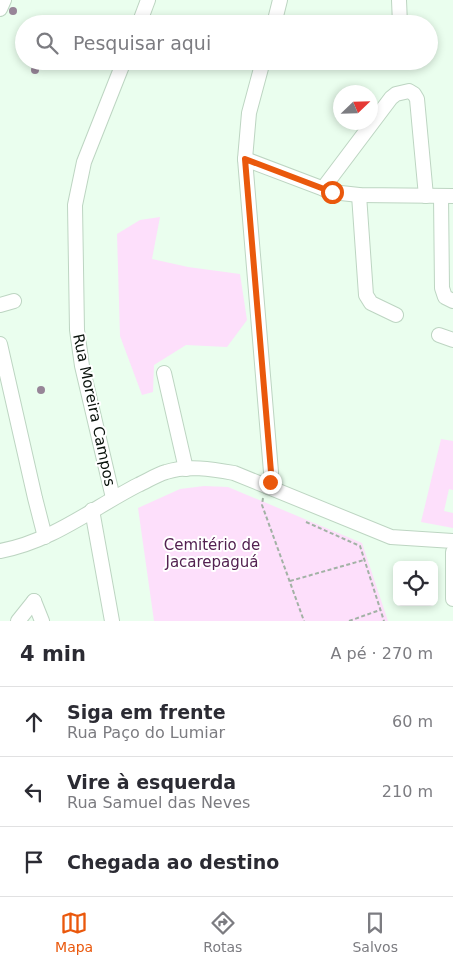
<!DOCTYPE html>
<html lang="pt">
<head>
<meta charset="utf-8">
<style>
  :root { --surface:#fff; --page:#f7f7f7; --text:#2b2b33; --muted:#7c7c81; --line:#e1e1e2; --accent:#ea580c }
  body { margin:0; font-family:"DejaVu Sans",sans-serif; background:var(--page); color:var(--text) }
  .controls { position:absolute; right:15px; bottom:15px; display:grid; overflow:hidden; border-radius:8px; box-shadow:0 2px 8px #0003 }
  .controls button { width:45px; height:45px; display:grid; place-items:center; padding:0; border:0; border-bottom:1px solid var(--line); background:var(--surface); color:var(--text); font:25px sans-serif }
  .compass { position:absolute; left:333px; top:85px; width:45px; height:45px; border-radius:50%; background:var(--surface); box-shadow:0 2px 8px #0003; rotate:67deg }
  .stop { position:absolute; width:15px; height:15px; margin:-11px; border:4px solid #ea580c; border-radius:50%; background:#fff }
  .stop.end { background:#ea580c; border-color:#fff; box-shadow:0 1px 5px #0008 }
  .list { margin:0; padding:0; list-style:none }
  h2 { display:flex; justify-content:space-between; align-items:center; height:65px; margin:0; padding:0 20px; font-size:21px }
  h2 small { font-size:16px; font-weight:400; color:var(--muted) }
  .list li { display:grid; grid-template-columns:32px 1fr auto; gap:15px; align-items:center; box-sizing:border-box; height:70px; padding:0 20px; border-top:1px solid var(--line) }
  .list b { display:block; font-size:19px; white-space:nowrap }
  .list p { margin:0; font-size:16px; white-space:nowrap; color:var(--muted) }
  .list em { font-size:16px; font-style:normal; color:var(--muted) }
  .icon { flex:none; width:28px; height:28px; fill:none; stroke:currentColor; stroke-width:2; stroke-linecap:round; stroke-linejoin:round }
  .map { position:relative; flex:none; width:453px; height:621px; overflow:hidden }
  .search { position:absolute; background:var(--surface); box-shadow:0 2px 8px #0003; left:15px; right:15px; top:15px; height:55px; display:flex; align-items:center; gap:12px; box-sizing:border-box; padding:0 18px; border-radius:28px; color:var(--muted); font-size:19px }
  .sheet { height:275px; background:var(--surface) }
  nav { display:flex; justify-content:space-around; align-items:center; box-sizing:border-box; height:70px; border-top:1px solid var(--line); background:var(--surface); font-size:14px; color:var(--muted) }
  nav a { display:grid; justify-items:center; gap:2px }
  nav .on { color:var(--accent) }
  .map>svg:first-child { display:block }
</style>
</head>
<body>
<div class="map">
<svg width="453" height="621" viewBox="0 0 453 621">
  <rect width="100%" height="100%" fill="#eafeee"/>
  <g fill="#fddffb">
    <path d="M160,217l-8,42 36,8 52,7 7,46 -20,27 -41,-2 -32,20 -1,27 -11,3 -22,-59 -3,-102 23,-14z"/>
    <path d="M441,439l12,2v49l-4,-1 -5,22 9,2v15l-32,-6z"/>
    <path d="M204,486l24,1 134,56 26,78h-234l-16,-113 42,-19z"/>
  </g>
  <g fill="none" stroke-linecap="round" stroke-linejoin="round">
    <defs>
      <g id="minor">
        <path d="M399,0l1,24"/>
        <path d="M0,9l4,-9"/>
        <path d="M139,24l9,-24"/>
        <path d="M274,24l6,-24"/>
        <path d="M263,61l-14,52 -4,46 26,313v10l-3,5"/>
        <path d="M245,159l87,33 27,3 94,1"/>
        <path d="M324,189l3,-6 64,-85 5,-4 13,-3 5,3 3,5 9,97"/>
        <path d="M359,195l7,100 5,8 25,12"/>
        <path d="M441,196l1,92 3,9 8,4"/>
        <path d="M0,305l14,-4"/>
        <path d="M439,335l14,5"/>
        <path d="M0,344l35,154 10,39"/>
        <path d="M164,373l22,96"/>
        <path d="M113,498l-31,-132 -5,-36 -2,-125 9,-43 40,-101"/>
        <path d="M92,510l20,111"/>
        <path d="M0,551c51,-9 93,-43 138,-66 9,-4 18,-10 28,-13 21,-7 46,-3 68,1l157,64 62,4"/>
        <path d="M453,552v47"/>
        <path d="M34,601l8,20"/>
        <path d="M18,621l16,-20"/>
      </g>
    </defs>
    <use href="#minor" stroke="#bdd5c2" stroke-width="16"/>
    <g stroke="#a2b2a5" stroke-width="2" stroke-dasharray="4 2.5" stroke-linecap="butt">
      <path d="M263,498l-1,7 42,116"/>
      <path d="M306,522l54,24 24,75"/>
      <path d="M290,581l74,-21"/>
      <path d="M349,621l31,-11"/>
    </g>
    <use href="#minor" stroke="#fff" stroke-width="14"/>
  </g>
  <g fill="#978598">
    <circle cx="13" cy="11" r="4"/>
    <circle cx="35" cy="70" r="4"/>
    <circle cx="41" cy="390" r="4"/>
  </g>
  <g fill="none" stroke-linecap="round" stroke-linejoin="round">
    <path stroke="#ea580c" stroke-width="6" d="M270,482l1,-10 -26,-313 87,33"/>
  </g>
  <g text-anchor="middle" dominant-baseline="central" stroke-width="4" stroke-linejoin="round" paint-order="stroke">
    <g font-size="15" fill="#0a130c" stroke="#fff">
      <text transform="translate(94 410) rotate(78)">Rua Moreira Campos</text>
    </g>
    <g font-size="15" fill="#532251" stroke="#fff">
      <text x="212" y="545">Cemitério de<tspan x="212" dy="17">Jacarepaguá</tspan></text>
    </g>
  </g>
</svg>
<div class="controls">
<button><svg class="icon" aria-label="locate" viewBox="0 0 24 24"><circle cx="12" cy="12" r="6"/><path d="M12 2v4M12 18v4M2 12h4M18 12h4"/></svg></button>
</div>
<svg class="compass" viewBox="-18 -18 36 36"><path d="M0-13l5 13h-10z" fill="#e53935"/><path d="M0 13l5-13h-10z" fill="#7c7c81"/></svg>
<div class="stop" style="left:332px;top:192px"></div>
<div class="stop end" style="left:270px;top:482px"></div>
<div class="search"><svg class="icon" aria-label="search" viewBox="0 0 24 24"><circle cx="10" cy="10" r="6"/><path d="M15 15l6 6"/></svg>Pesquisar aqui</div>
</div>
<section class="sheet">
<h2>4 min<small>A pé · 270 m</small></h2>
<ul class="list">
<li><svg class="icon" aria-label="ahead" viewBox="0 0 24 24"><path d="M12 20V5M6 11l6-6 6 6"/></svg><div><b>Siga em frente</b><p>Rua Paço do Lumiar</p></div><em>60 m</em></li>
<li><svg class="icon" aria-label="left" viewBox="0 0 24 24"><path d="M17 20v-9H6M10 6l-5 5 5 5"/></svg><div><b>Vire à esquerda</b><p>Rua Samuel das Neves</p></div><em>210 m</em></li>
<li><svg class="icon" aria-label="arrive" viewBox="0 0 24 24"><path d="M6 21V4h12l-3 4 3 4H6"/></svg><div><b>Chegada ao destino</b></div></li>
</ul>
</section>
<nav>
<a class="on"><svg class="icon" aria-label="map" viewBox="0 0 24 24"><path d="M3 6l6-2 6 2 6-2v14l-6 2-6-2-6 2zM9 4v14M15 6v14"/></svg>Mapa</a>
<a><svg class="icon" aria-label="directions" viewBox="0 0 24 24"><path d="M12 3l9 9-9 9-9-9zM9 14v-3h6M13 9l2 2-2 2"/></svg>Rotas</a>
<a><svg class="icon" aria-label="saved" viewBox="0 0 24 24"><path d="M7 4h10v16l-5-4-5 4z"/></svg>Salvos</a>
</nav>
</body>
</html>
